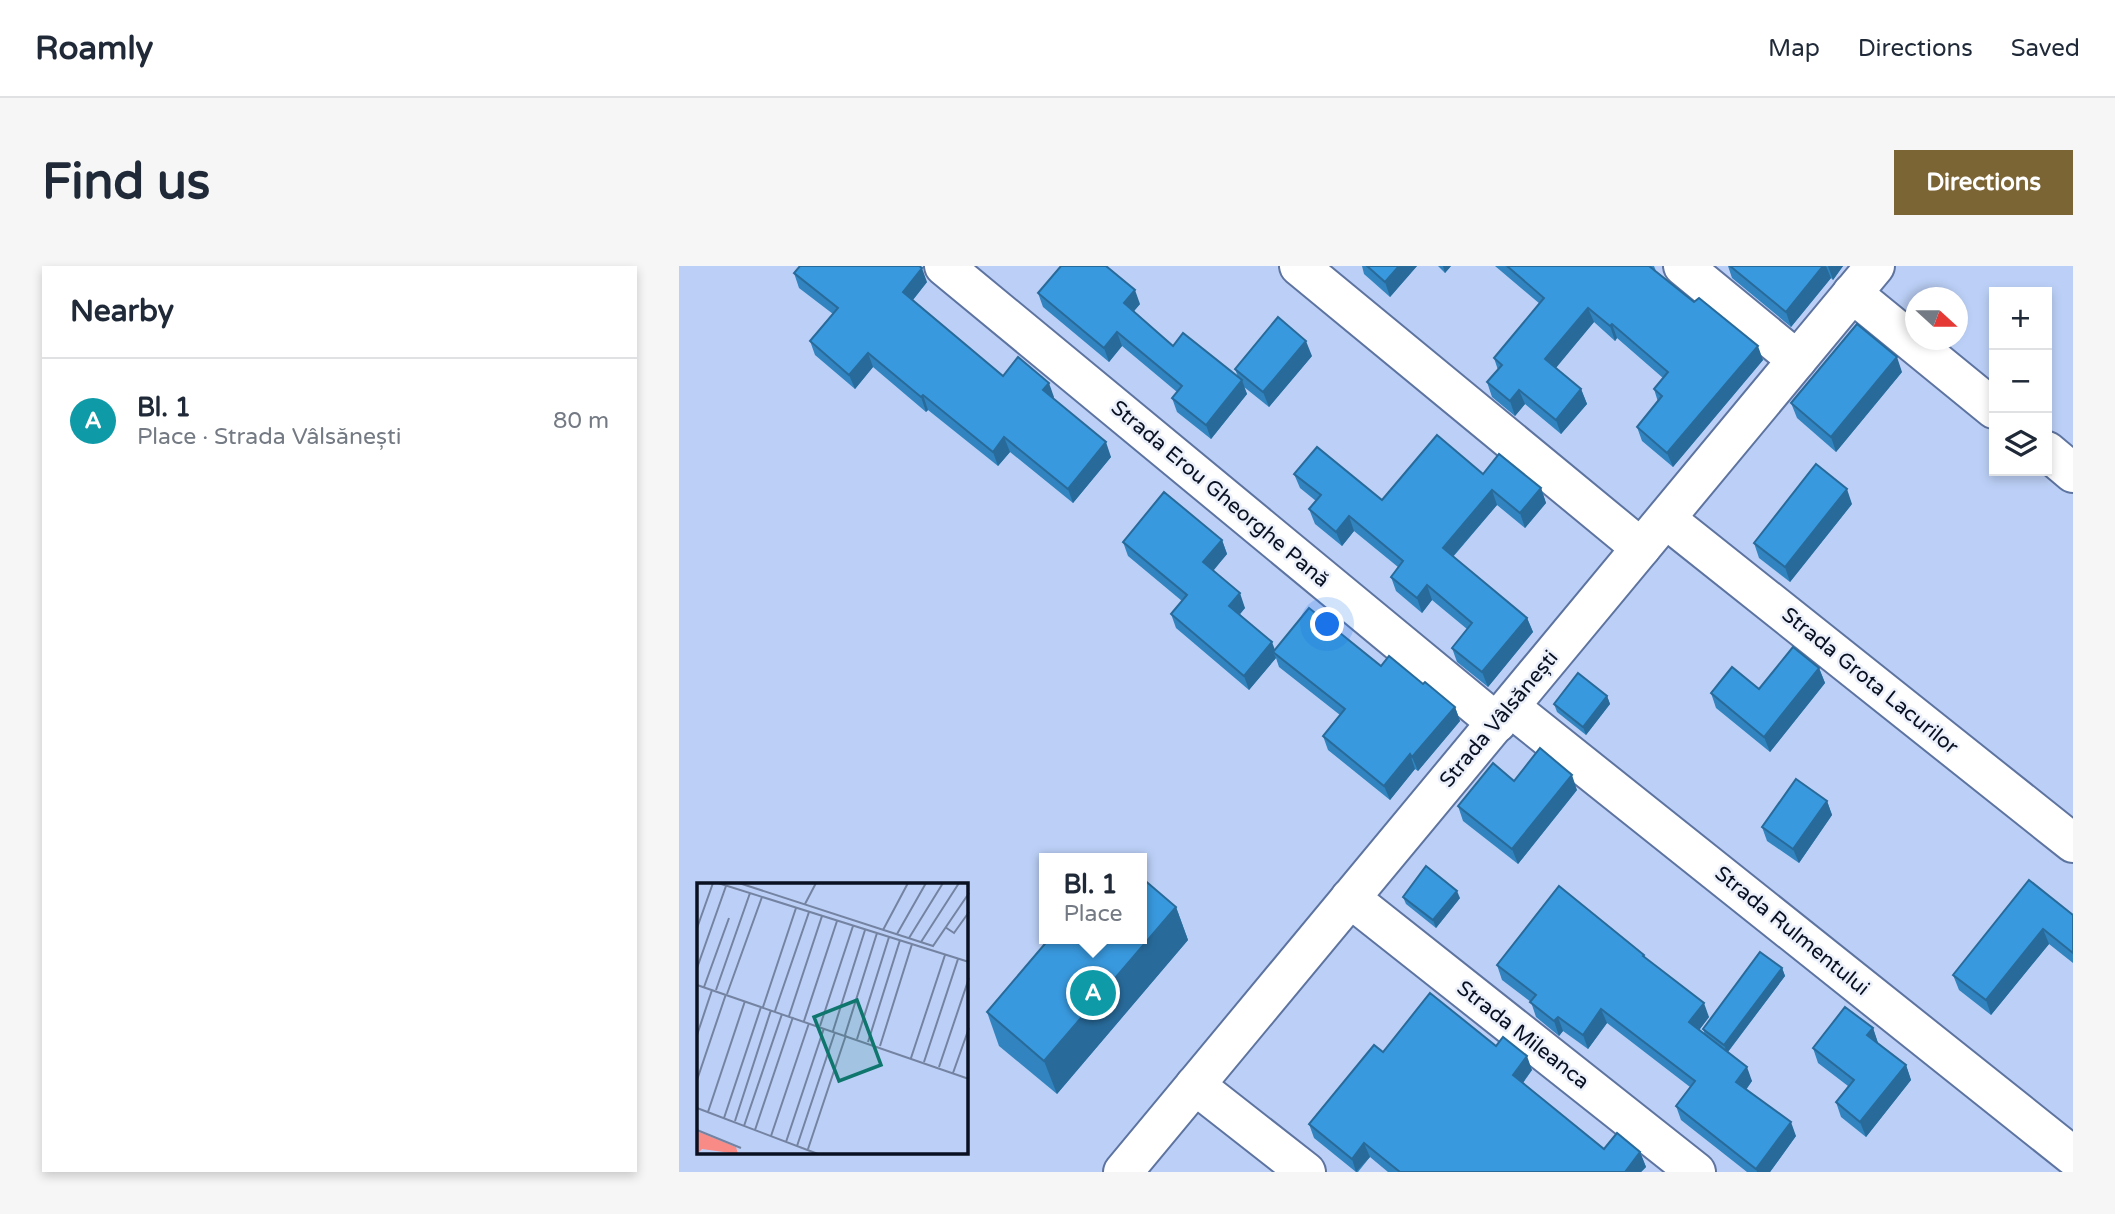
<!DOCTYPE html>
<html lang="en">
<head>
<meta charset="utf-8">
<style>
  :root { --surface:#fff; --page:#f6f6f7; --text:#1f2937; --muted:#747a83; --line:#e0e1e3; --accent:#7c6535 }
  body { margin:0; font-family:"Varela Round",sans-serif; background:var(--page); color:var(--text) }
  .controls { position:absolute; right:21px; top:21px; display:grid; overflow:hidden; border-radius:0px; box-shadow:0 4px 10px #0003 }
  .controls button { width:63px; height:63px; display:grid; place-items:center; padding:0; border:0; border-bottom:2px solid var(--line); background:var(--surface); color:var(--text); font:35px sans-serif }
  .compass { position:absolute; left:1226px; top:21px; width:63px; height:63px; border-radius:50%; background:var(--surface); box-shadow:0 4px 10px #0003; rotate:111deg }
  .you { position:absolute; left:649px; top:359px; width:24px; height:24px; margin:-18px; border:5px solid #fff; border-radius:50%; background:#1a73e8; box-shadow:0 0 0 10px #1a73e833 }
  .badge { display:grid; place-items:center; width:46px; height:46px; border-radius:50%; background:var(--accent); color:#fff; font-size:23px; font-weight:700 }
  .pin { position:absolute; translate:-50% -50%; border:4px solid #fff; box-shadow:0 2px 7px #0006 }
  .popup { position:absolute; left:360px; top:587px; width:108px; height:91px; box-sizing:border-box; display:grid; place-content:center; border-radius:0px; background:var(--surface); filter:drop-shadow(0 2px 5px #0005); font-size:23px; white-space:nowrap; color:var(--muted) }
  .popup b { font-size:26px; color:var(--text) }
  .popup::after { content:''; position:absolute; left:50%; top:100%; margin-left:-14px; border:14px solid transparent; border-top-color:var(--surface) }
  .list { margin:0; padding:0; list-style:none }
  h2 { display:flex; justify-content:space-between; align-items:center; height:91px; margin:0; padding:0 28px; font-size:30px }
  h2 small { font-size:23px; font-weight:400; color:var(--muted) }
  .list li { display:grid; grid-template-columns:46px 1fr auto; gap:21px; align-items:center; box-sizing:border-box; height:126px; padding:0 28px; border-top:2px solid var(--line) }
  .list b { display:block; font-size:26px; white-space:nowrap }
  .list p { margin:0; font-size:23px; white-space:nowrap; color:var(--muted) }
  .list em { font-size:23px; font-style:normal; color:var(--muted) }
  .icon { flex:none; width:38px; height:38px; fill:none; stroke:currentColor; stroke-width:2; stroke-linecap:round; stroke-linejoin:round }
  .map { position:relative; flex:none; width:1394px; height:906px; overflow:hidden; border-radius:0px }
  header { display:flex; align-items:center; gap:42px; box-sizing:border-box; height:98px; padding:0 35px; background:var(--surface); border-bottom:2px solid var(--line) }
  header strong { font-size:33px }
  nav { display:flex; gap:38px; margin-inline-start:auto; font-size:24px }
  .intro { display:flex; align-items:center; justify-content:space-between; box-sizing:border-box; height:168px; padding:0 42px }
  h1 { margin:0; font-size:49px }
  .button { padding:18px 32px; border-radius:0px; background:var(--accent); color:#fff; font-size:24px; font-weight:700 }
  main { display:flex; gap:42px; padding:0 42px }
  aside { flex:1; background:var(--surface); border-radius:0px; box-shadow:0 4px 10px #0003 }
  .map>svg:first-child { display:block }
</style>
</head>
<body>
<header>
<strong>Roamly</strong>
<nav><a>Map</a><a>Directions</a><a>Saved</a></nav>
</header>
<div class="intro"><h1>Find us</h1><a class="button">Directions</a></div>
<main>
<aside>
<h2>Nearby<small></small></h2>
<ul class="list">
<li><span class="badge" style="background:#0f9aa8">A</span><div><b>Bl. 1</b><p>Place · Strada Vâlsănești</p></div><em>80 m</em></li>
</ul>
</aside>
<div class="map">
<svg width="1394" height="906" viewBox="0 0 1394 906">
  <rect width="100%" height="100%" fill="#bcd0f7"/>
  <g fill="none" stroke-linecap="round" stroke-linejoin="round">
    <defs>
      <g id="minor">
        <path d="M265,0l553,457"/>
        <path d="M620,0l342,282"/>
        <path d="M1004,0l114,94"/>
        <path d="M1173,27l142,116"/>
        <path d="M1368,185l26,22"/>
        <path d="M987,253l407,324"/>
        <path d="M831,441l563,449"/>
        <path d="M671,632l346,274"/>
        <path d="M516,819l111,87"/>
        <path d="M444,906l752,-906"/>
      </g>
    </defs>
    <use href="#minor" stroke="#5e74a0" stroke-width="42"/>
    <use href="#minor" stroke="#fff" stroke-width="38"/>
  </g>
  <g fill="#3184bf">
    <path d="M683,0h55l-27,31 -26,-23z"/>
    <path d="M759,0h13l-6,7z"/>
    <path d="M816,0h159l2,5 107,89 -90,107 -31,-26 -5,-14 21,-25 -4,-13 9,-11 -46,-40 -2,3 -21,-19 -39,46 26,21 6,15 -26,30 -36,-30 -10,12 -23,-19 -5,-15 11,-12 -4,-12 46,-54z"/>
    <path d="M1049,0h115l-10,14 -2,-2 -40,49 -59,-49z"/>
    <path d="M115,7l133,9 -14,18 90,76 51,21 -1,2 58,58 -38,46 -63,-51 -12,14 -70,-56 -2,2 -53,-45 -18,22 -40,-34 -5,-14 23,-27 -34,-26z"/>
    <path d="M359,27l102,11 -6,7 39,35 65,31 -3,-8 77,-13 -43,51 -25,-20 3,7 -36,45 -34,-27 -5,-14 5,-6 -55,-46 -13,16 -66,-55z"/>
    <path d="M1223,106l-66,80 -39,-34 -6,-15z"/>
    <path d="M615,208l88,26 101,-26 58,14 5,15 -21,25 -28,-23 -44,52 74,61 6,14 -45,55 -31,-25 -5,-14 15,-19 -35,-29 -10,13 -26,-22 -5,-14 7,-10 -44,-36 -12,15 -27,-22 -6,-15 7,-8 -16,-13z"/>
    <path d="M1173,238l-62,78 -31,-24 -5,-15z"/>
    <path d="M543,274l5,14 -14,16 32,38 -5,6 35,36 106,16 42,18 32,23 5,14 -42,50 -3,-2 -25,31 -62,-50 -5,-14 17,-21 -61,-48 -3,-9 -27,32 -73,-62 -5,-14 11,-13 -54,-45 -5,-14z"/>
    <path d="M1140,402l6,15 -55,69 -54,-44 -5,-15 48,-4z"/>
    <path d="M928,430l3,8 -24,31 -29,-23 -3,-8z"/>
    <path d="M898,524l-59,74 -55,-43 -5,-15z"/>
    <path d="M1148,535l5,14 -33,48 -32,-22 -5,-14z"/>
    <path d="M1350,614l44,35v48l-24,-19 -58,71 -32,-25 -6,-15z"/>
    <path d="M724,631l57,1 -24,30 -30,-24z"/>
    <path d="M497,641l12,33 -131,154 -58,-48 -12,-34z"/>
    <path d="M965,689l1,3 64,59 -10,13 6,5 -2,-6 79,-61 3,8 -57,76 24,29 -6,9 50,46 -26,36h-23l-66,-52 -5,-14 14,-19 -83,-64 -19,26 -25,-18 -4,5 -23,-19 -5,-15 -29,-22 -5,-15z"/>
    <path d="M1194,762l5,15 28,22 5,15 -45,57 -25,-20 -5,-15 12,-16 -30,-23 -5,-15z"/>
    <path d="M817,780l36,24 -9,13 81,66 36,3 6,15 -5,5h-253l-18,-15 -12,15h-2l-42,-34 -5,-14 74,-72z"/>
  </g>
  <g fill="#286b9b">
    <path d="M720,0h18l-27,31 -5,-15z"/>
    <path d="M764,0h8l-6,7z"/>
    <path d="M1144,0h3l5,12 -40,49 -5,-15z"/>
    <path d="M1149,0h15l-10,14z"/>
    <path d="M243,2l5,14 -19,24 -5,-14z"/>
    <path d="M456,24l5,14 -11,13 -5,-14z"/>
    <path d="M909,42l6,14 -43,52 -6,-15z"/>
    <path d="M933,58l5,14 -2,3 -5,-15z"/>
    <path d="M438,66l5,14 -13,16 -5,-14z"/>
    <path d="M627,75l6,15 -43,51 -6,-15z"/>
    <path d="M1079,80l5,14 -90,107 -6,-14z"/>
    <path d="M189,87l5,14 -18,22 -6,-14z"/>
    <path d="M1218,91l5,15 -66,80 -5,-15z"/>
    <path d="M563,114l5,14 -36,45 -5,-14z"/>
    <path d="M370,117l5,14 -6,8 -5,-15z"/>
    <path d="M902,123l6,15 -26,30 -5,-14z"/>
    <path d="M840,124l6,14 -10,12 -5,-15z"/>
    <path d="M244,129l5,15 -2,2 -5,-15z"/>
    <path d="M325,171l6,15 -12,14 -5,-14z"/>
    <path d="M427,176l5,15 -38,46 -5,-14z"/>
    <path d="M862,222l5,15 -21,25 -5,-15z"/>
    <path d="M1168,223l5,15 -62,78 -5,-15z"/>
    <path d="M813,224l5,15 -49,57 -5,-14z"/>
    <path d="M670,250l5,15 -12,15 -6,-14z"/>
    <path d="M543,274l5,14 -18,22 -6,-14z"/>
    <path d="M748,319l5,15 -10,13 -5,-15z"/>
    <path d="M561,327l5,15 -10,12 -6,-14z"/>
    <path d="M848,352l6,14 -45,55 -6,-15z"/>
    <path d="M593,376l5,13 -4,-3 3,6 -27,32 -5,-14z"/>
    <path d="M1140,402l6,15 -55,69 -6,-15z"/>
    <path d="M928,430l3,8 -24,31 -3,-8z"/>
    <path d="M776,441l5,14 -42,50 -6,-14z"/>
    <path d="M731,488l5,15 -25,31 -6,-14z"/>
    <path d="M893,509l5,15 -59,74 -6,-15z"/>
    <path d="M1148,535l5,14 -33,48 -6,-14z"/>
    <path d="M778,625l3,7 -24,30 -3,-8z"/>
    <path d="M497,641l12,33 -131,154 -13,-33z"/>
    <path d="M1364,663l6,15 -58,71 -5,-15z"/>
    <path d="M1103,702l3,8 -58,77 -3,-8z"/>
    <path d="M1025,737l5,14 -15,20 -5,-15z"/>
    <path d="M922,743l6,14 -19,26 -5,-14z"/>
    <path d="M879,751l5,14 -4,5 -5,-15z"/>
    <path d="M1194,762l5,15 -11,-8z"/>
    <path d="M848,790l5,14 -14,19 -5,-14z"/>
    <path d="M1227,799l5,15 -45,57 -6,-15z"/>
    <path d="M1068,801l5,14 -11,15 -5,-14z"/>
    <path d="M1112,856l5,14 -26,36h-13l-1,-3z"/>
    <path d="M685,877l6,14 -14,15 -4,-13z"/>
    <path d="M961,886l6,15 -5,5h-16z"/>
  </g>
  <g fill="#3999de" stroke="#286b9b" stroke-width="2">
    <path d="M121,0h119l3,2 -19,24 100,84 15,-19 31,26 -6,7 63,52 -38,47 -64,-52 -11,15 -70,-57 -2,2 -53,-44 -19,22 -39,-34 28,-33 -44,-35z"/>
    <path d="M382,0h45l29,24 -11,13 49,43 10,-13 59,47 -36,45 -34,-27 10,-12 -65,-54 -13,16 -66,-55z"/>
    <path d="M688,0h32l-14,16z"/>
    <path d="M828,0h142l45,36 5,-4 59,48 -91,107 -30,-26 25,-31 -8,-7 14,-17 -56,-48 -2,2 -22,-18 -43,51 36,30 -25,31 -37,-30 -9,11 -23,-19 15,-17 -8,-7 50,-60z"/>
    <path d="M1051,0h93l-37,46z"/>
    <path d="M599,51l28,24 -43,51 -28,-23z"/>
    <path d="M1178,58l40,33 -66,80 -40,-34z"/>
    <path d="M758,169l46,39 16,-20 42,34 -21,25 -28,-23 -49,58 84,70 -45,54 -30,-24 20,-25 -45,-38 -10,13 -26,-21 12,-16 -54,-45 -13,16 -27,-23 12,-14 -27,-21 23,-27 65,53z"/>
    <path d="M1137,198l31,25 -62,78 -31,-24z"/>
    <path d="M485,226l58,48 -19,22 37,31 -11,13 43,36 -28,34 -73,-62 16,-19 -64,-53z"/>
    <path d="M630,342l72,58 8,-10 34,28 2,-2 30,25 -43,50 -2,-3 -26,32 -61,-50 22,-27 -72,-57z"/>
    <path d="M1114,381l26,21 -55,69 -53,-44 21,-26 27,22z"/>
    <path d="M899,407l29,23 -24,31 -29,-23z"/>
    <path d="M861,482l32,27 -60,74 -54,-43 35,-43 21,18z"/>
    <path d="M1117,513l31,22 -34,48 -31,-22z"/>
    <path d="M747,600l31,25 -24,29 -30,-23z"/>
    <path d="M463,612l34,29 -132,154 -57,-49 62,-73h93z"/>
    <path d="M1350,614l44,35v38l-30,-24 -57,71 -33,-25z"/>
    <path d="M880,620l85,69 -1,1 61,47 -15,19 58,45 -11,15 55,40 -35,47 -80,-63 19,-25 -94,-72 -18,26 -25,-18 -4,4 -24,-19 6,-7 -39,-30z"/>
    <path d="M1081,686l22,16 -58,77 -21,-16z"/>
    <path d="M751,727l66,53 7,-9 24,19 -14,19 91,74 13,-16 23,19 -15,20h-225l-36,-29 -12,16 -43,-35 65,-79 9,7z"/>
    <path d="M1166,741l28,21 -6,7 39,30 -46,57 -24,-20 18,-22 -41,-32z"/>
  </g>
  <g text-anchor="middle" dominant-baseline="central" stroke-width="5" stroke-linejoin="round" paint-order="stroke">
    <g font-size="21" fill="#081021" stroke="#ebf0fa">
      <text transform="translate(541 228) rotate(40)">Strada Erou Gheorghe Pană</text>
      <text transform="translate(1191 415) rotate(39)">Strada Grota Lacurilor</text>
      <text transform="translate(820 453) rotate(-50)">Strada Vâlsănești</text>
      <text transform="translate(1113 665) rotate(39)">Strada Rulmentului</text>
      <text transform="translate(844 769) rotate(38)">Strada Mileanca</text>
    </g>
  </g>
  <g transform="translate(18 617)">
    <rect width="271" height="271" fill="#bcd0f7"/>
    <path d="M0,248l39,16 2,7 -36,-5 -5,5z" fill="#f88b85"/>
    <path fill="none" stroke="#7483a1" stroke-width="2" d="M21,0l251,79M42,0l194,63 36,-53M108,21l11,-21M248,44l9,6 15,-21M0,45l16,-45M186,47l25,-47M200,51l29,-51M212,55l34,-55M224,59l38,-59M0,85l29,-82M0,102l272,94M7,104l25,-69M19,107l34,-97M30,111l35,-97M66,124l33,-99M78,128l34,-99M92,133l33,-100M107,138l33,-100M123,143l33,-100M136,148l32,-101M0,152l15,-45M148,152l32,-102M160,156l32,-102M171,159l32,-102M183,163l32,-102M214,175l34,-103M227,179l34,-103M242,184l30,-89M256,190l16,-45M0,197l29,-86M0,225l121,46M11,229l37,-111M27,235l37,-111M38,238l36,-111M47,243l38,-112M0,247l44,18M58,247l38,-113M74,253l38,-113M89,259l38,-114M100,263l38,-114M111,266l38,-114"/>
    <path fill="#0f766e" fill-opacity="0.15" stroke="#0f766e" stroke-width="3.5" d="M160,117l24,65 -42,16 -25,-64z"/>
    <rect width="271" height="271" fill="none" stroke="#081021" stroke-width="3.5"/>
  </g>
</svg>
<div class="controls">
<button>+</button>
<button>−</button>
<button><svg class="icon" aria-label="layers" viewBox="0 0 24 24"><path d="M12 4l9 5-9 5-9-5zM3 14l9 5 9-5"/></svg></button>
</div>
<svg class="compass" viewBox="-18 -18 36 36"><path d="M0-13l5 13h-10z" fill="#e53935"/><path d="M0 13l5-13h-10z" fill="#747a83"/></svg>
<div class="you"></div>
<div class="pin badge" style="left:414px;top:727px;background:#0f9aa8">A</div>
<div class="popup"><b>Bl. 1</b>Place</div>
</div>
</main>
</body>
</html>
